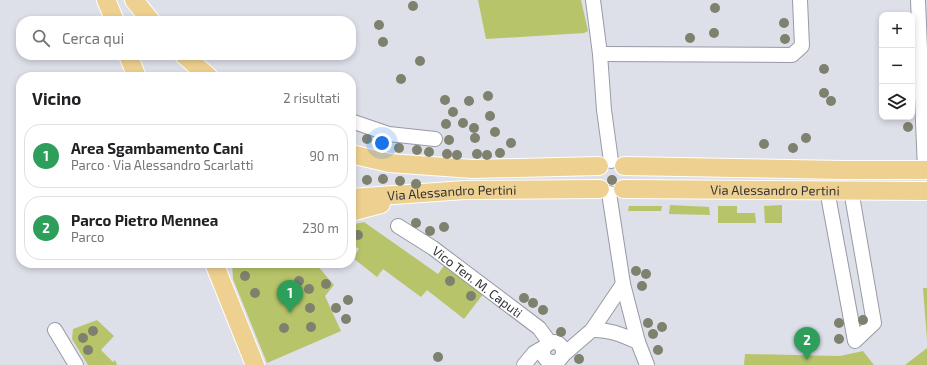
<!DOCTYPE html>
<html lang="it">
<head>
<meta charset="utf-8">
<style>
  :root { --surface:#fff; --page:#f2f2f2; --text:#202124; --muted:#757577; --line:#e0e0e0; --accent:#ea580c }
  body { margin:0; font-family:"Exo 2",sans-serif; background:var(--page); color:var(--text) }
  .controls { position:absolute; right:12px; top:12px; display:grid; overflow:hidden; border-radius:8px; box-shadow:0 2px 6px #0003 }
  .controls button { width:36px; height:36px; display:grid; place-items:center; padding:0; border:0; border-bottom:1px solid var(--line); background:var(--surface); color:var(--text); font:20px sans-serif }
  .you { position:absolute; left:382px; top:143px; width:14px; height:14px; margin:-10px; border:3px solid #fff; border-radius:50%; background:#1a73e8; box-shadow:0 0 0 6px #1a73e833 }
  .badge { display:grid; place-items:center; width:26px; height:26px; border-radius:50%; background:var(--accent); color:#fff; font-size:13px; font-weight:700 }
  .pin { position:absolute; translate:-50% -33px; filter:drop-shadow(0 1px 2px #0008) }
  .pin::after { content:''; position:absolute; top:21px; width:14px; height:12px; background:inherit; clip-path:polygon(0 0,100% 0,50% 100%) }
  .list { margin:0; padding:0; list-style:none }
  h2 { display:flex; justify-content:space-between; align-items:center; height:52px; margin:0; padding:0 16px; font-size:17px }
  h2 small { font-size:13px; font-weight:400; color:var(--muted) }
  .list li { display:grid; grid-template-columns:26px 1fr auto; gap:12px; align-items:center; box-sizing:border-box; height:64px; margin:0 8px 8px; padding:0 8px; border:1px solid var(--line); border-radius:16px }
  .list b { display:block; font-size:15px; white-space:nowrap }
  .list p { margin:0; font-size:13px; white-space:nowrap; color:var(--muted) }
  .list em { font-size:13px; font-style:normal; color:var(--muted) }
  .icon { flex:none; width:22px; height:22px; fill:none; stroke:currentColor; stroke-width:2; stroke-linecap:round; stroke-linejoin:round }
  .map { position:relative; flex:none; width:927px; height:365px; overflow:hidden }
  .search { position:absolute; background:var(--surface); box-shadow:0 2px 6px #0003; left:16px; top:16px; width:340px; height:44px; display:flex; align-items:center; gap:10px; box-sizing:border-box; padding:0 14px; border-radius:16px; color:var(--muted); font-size:15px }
  .panel { position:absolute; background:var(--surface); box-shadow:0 2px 6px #0003; left:16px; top:72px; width:340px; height:196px; border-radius:16px }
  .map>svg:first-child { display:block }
</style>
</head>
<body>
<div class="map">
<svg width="927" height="365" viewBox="0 0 927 365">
  <rect width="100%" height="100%" fill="#dddfe9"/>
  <g fill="#b8c46a">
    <path d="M478,0h103l7,31 -4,2 -98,6z"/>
    <path d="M670,205l39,2 1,8 -41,-1z"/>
    <path d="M782,205v18h-17l-1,-17z"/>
    <path d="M629,206h33l-1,5h-33z"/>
    <path d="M718,206h19v7h18l1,10h-38z"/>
    <path d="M364,222l74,52 8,-11 38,30 -20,26 -37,-29 -6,7 -38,-28 -6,8 -24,-19 6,-9 -8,-6v-18z"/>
    <path d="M232,263h83l19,22 -9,11 16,35 -74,32 -34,-84z"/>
    <path d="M923,288h4v52z"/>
    <path d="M97,320l17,16 -13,14 12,12 2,-2 2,5h-29l-16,-26 1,-10z"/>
    <path d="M927,348v17h-22z"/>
    <path d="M863,351l11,14h-130l1,-11 95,2z"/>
  </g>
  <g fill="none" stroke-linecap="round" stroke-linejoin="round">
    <defs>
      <g id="minor">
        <path d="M593,0l7,54 4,56 7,51"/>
        <path d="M918,0l7,170"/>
        <path d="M600,54l192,1 10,-9 -2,-46"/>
        <path d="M351,121l38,13 46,5"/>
        <path d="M827,190l28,151 19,-18 -23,-133"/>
        <path d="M609,193l14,91 15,58 9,23"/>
        <path id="s1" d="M398,226l35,22 106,80 11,15"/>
        <path d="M55,330l21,35"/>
        <path d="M592,330c17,-1 30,5 46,12"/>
        <circle cx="553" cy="352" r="10"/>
        <path d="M563,355l29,-25 31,-46"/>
        <path d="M524,365l10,-12 12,-7"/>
      </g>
      <g id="major">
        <path d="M106,0l9,21"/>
        <path d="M134,0l17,21"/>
        <path d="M128,55l9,22"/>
        <path d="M184,55l25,22"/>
        <path d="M351,154l38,9 84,6 126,-3"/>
        <path d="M624,166l219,4h84"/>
        <path id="s2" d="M623,189l304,2"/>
        <path id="s3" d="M351,198l114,-8 135,-1"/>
        <path d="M351,212l30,-8"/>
        <path d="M214,263l41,102"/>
      </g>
    </defs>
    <use href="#minor" stroke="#989aa4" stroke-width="16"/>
    <use href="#major" stroke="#fff" stroke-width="20"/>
    <use href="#minor" stroke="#fff" stroke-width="14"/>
    <use href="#major" stroke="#eed090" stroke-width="18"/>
  </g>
  <g fill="#7e816d">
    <circle cx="413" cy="6" r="5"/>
    <circle cx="715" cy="8" r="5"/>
    <circle cx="784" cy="23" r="5"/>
    <circle cx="379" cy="25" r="5"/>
    <circle cx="714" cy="33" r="5"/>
    <circle cx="690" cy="38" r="5"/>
    <circle cx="785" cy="39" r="5"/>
    <circle cx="383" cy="42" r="5"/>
    <circle cx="420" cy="61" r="5"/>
    <circle cx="824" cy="69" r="5"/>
    <circle cx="401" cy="79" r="5"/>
    <circle cx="824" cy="93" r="5"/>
    <circle cx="488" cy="96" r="5"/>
    <circle cx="445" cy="100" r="5"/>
    <circle cx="469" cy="101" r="5"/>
    <circle cx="831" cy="101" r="5"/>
    <circle cx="453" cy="112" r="5"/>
    <circle cx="490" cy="116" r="5"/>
    <circle cx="463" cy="123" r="5"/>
    <circle cx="446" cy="124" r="5"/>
    <circle cx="908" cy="127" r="5"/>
    <circle cx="474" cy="128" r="5"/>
    <circle cx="495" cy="132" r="5"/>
    <circle cx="475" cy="138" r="5"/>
    <circle cx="806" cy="138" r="5"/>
    <circle cx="367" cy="139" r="5"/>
    <circle cx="449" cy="140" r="5"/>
    <circle cx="511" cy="143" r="5"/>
    <circle cx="764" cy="144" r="5"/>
    <circle cx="386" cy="145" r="5"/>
    <circle cx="399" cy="148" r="5"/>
    <circle cx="793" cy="148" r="5"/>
    <circle cx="417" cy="150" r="5"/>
    <circle cx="429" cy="152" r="5"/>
    <circle cx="500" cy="153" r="5"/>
    <circle cx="447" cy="154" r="5"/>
    <circle cx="477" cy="154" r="5"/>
    <circle cx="457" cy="155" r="5"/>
    <circle cx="487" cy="155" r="5"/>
    <circle cx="383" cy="179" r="5"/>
    <circle cx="367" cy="180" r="5"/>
    <circle cx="612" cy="180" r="5"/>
    <circle cx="400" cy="181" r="5"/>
    <circle cx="416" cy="184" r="5"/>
    <circle cx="416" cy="223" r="5"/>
    <circle cx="444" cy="227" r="5"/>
    <circle cx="430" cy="231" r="5"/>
    <circle cx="358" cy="235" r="5"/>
    <circle cx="636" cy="271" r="5"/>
    <circle cx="646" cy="274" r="5"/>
    <circle cx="245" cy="276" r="5"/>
    <circle cx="299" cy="281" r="5"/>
    <circle cx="450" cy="281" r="5"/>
    <circle cx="326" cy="284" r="5"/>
    <circle cx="642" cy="286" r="5"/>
    <circle cx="309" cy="289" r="5"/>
    <circle cx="255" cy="293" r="5"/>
    <circle cx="471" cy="296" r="5"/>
    <circle cx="524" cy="298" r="5"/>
    <circle cx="348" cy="300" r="5"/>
    <circle cx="533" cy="303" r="5"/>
    <circle cx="310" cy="308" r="5"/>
    <circle cx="336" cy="308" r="5"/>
    <circle cx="543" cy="310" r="5"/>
    <circle cx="346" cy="319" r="5"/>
    <circle cx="863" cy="320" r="5"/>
    <circle cx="648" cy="323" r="5"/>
    <circle cx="839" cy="323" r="5"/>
    <circle cx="311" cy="327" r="5"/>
    <circle cx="662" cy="327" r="5"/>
    <circle cx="284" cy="328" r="5"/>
    <circle cx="93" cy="331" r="5"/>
    <circle cx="561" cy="332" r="5"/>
    <circle cx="653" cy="334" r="5"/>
    <circle cx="83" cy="338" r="5"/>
    <circle cx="839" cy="339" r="5"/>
    <circle cx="88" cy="350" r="5"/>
    <circle cx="658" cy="350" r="5"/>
    <circle cx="438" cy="357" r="5"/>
    <circle cx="579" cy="359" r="5"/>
  </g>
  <g text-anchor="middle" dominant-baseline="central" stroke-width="4" stroke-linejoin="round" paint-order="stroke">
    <g font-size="13" fill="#333337" stroke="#fff">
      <text stroke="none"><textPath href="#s2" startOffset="152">Via Alessandro Pertini</textPath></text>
      <text stroke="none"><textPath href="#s3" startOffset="101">Via Alessandro Pertini</textPath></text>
      <text stroke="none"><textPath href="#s1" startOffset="97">Vico Ten. M. Caputi</textPath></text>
    </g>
  </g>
</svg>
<div class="controls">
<button>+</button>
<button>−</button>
<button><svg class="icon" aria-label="layers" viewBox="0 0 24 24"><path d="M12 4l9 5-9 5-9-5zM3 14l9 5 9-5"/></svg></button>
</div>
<div class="you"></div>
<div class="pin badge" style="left:290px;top:313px;background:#2e9e5b">1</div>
<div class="pin badge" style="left:807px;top:360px;background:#2e9e5b">2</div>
<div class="search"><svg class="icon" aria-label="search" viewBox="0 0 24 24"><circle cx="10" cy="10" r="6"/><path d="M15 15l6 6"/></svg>Cerca qui</div>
<section class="panel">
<h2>Vicino<small>2 risultati</small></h2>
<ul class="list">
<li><span class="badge" style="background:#2e9e5b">1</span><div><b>Area Sgambamento Cani</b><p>Parco · Via Alessandro Scarlatti</p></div><em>90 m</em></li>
<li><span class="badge" style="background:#2e9e5b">2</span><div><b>Parco Pietro Mennea</b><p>Parco</p></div><em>230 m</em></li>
</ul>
</section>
</div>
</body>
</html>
